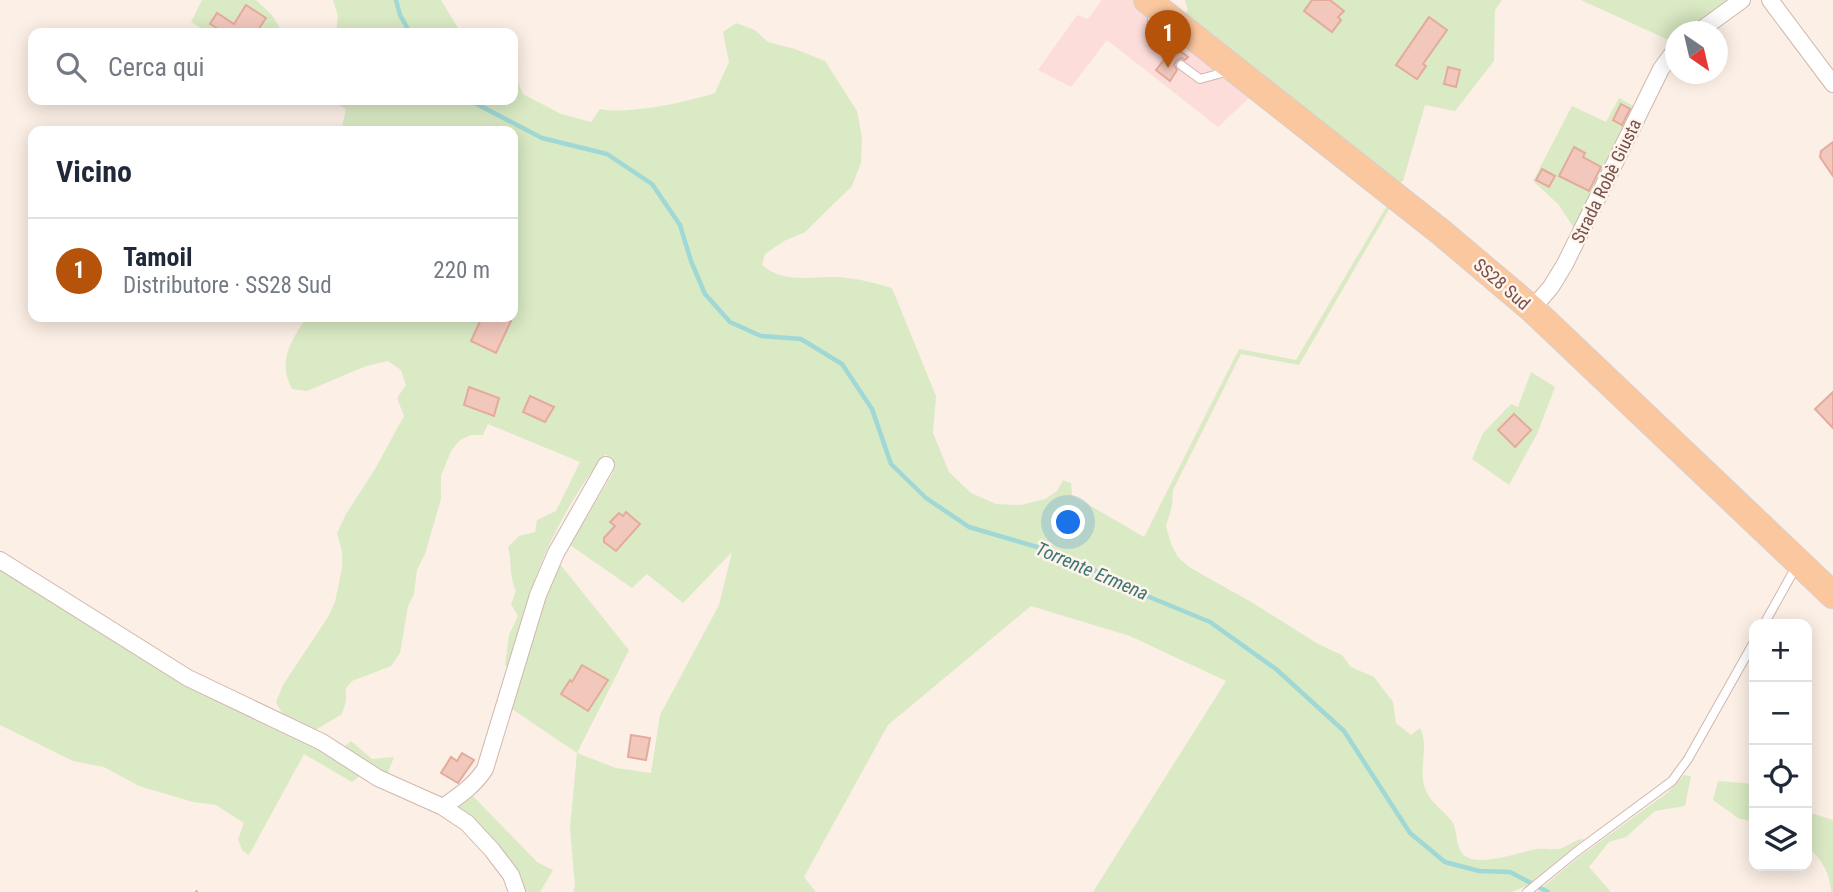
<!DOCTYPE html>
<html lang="it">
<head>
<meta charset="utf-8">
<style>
  :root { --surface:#fff; --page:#f6f6f7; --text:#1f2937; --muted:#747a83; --line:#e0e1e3; --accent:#b45309 }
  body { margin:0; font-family:"Roboto Condensed",sans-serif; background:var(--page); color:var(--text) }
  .controls { position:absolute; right:21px; bottom:21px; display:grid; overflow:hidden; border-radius:14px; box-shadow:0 4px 18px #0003 }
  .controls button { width:63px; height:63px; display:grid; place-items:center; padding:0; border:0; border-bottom:2px solid var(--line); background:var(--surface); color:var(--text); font:35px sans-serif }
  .compass { position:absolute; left:1665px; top:21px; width:63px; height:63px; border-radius:50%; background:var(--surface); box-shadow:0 4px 18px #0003; rotate:146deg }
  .you { position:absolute; left:1069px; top:523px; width:24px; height:24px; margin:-18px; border:5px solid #fff; border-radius:50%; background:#1a73e8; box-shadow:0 0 0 10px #1a73e833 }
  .badge { display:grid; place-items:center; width:46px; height:46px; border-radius:50%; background:var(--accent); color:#fff; font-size:23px; font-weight:700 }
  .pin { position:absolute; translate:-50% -58px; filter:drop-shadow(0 2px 4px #0008) }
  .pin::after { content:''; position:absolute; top:37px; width:24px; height:21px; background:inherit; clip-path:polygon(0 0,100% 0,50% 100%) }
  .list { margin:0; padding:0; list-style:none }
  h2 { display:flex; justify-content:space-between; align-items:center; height:91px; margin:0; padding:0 28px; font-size:30px }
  h2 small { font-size:23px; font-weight:400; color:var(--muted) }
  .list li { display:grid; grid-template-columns:46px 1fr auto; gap:21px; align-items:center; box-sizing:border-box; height:105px; padding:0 28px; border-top:2px solid var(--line) }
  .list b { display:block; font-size:26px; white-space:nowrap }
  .list p { margin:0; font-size:23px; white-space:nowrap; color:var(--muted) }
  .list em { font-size:23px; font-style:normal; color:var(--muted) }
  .icon { flex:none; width:38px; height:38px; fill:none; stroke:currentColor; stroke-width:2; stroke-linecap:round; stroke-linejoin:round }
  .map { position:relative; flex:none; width:1833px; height:892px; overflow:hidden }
  .search { position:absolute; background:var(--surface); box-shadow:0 4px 18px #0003; left:28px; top:28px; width:490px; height:77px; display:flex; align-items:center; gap:18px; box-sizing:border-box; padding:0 24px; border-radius:14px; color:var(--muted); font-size:26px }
  .panel { position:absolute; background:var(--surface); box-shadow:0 4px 18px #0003; left:28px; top:126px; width:490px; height:196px; border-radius:14px }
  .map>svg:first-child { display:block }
</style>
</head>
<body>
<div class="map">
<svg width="1833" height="892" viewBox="0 0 1833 892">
  <rect width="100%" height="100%" fill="#fcefe5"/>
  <path fill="#fdddd9" d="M1102,0h31l118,96 -33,31 -111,-87 -36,47 -33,-17 39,-55 11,4z"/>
  <g fill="#daeac4">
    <path d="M202,0h54l16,15 11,18h-74l-18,-11z"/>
    <path d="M333,0h108l20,33h-125l2,-17z"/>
    <path d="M1185,0h317l-7,10 -1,51 -39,50 -30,-6 -22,76 -8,5 -212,-169 5,-7z"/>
    <path d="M1581,0h153l-42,31 -17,1v11z"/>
    <path d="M736,23l19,7 13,12 27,7 30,12 32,50 5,26 -1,26 -9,23 -47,46 -21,9 -19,13 -3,11c23,21 58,9 86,13 15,2 30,6 44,10l44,108 -3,37 16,39 22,21 25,11 25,1 24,-6 12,-8 6,-11 8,3 1,12 72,42 95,-188 57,11 92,-156 3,2 -92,159 -58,-11 -68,136 -1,16 -6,20 5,18 7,13 11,10 64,36 65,41 24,11 9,12 23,10 19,25 3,21 15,12 9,-7c10,19 -3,43 6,63 5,12 17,19 25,29 8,10 3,26 13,35 14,13 56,-3 73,-6 8,-1 15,1 22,0 9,-2 15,-10 25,-10l-58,47 -14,6h-419l133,-211 -96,-45 -99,-30 -143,119 -84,152 12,15h-243l2,-6 -5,-58 7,-75 -68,-46 42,-125 8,-19 70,87 -52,103 39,15 35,5 9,-58 59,-110 13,-53 -49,51 -36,-29 -15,14 -62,-43 43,-72 -1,-10 -6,-9c-29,33 -59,89 -73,131 -9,27 -16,55 -24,83l-4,-3 4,-30 9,-19 -7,-12 5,-13c-7,-14 -4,-29 -8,-44l11,-11 16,-4 2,-12 19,-9 24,-49 -92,-38 -5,11h-12l-11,5 -9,11 -10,25v23l-16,55 -8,16 -3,24 -6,12 -8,47 -9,13 -39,15 -6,7v13l-4,13 -30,18 -27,-13 -9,-17 7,-17 45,-68 7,-15 7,-34v-16l-5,-19 9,-19 29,-45 29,-53 -7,-18 9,-13 -5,-15 -13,-9 -22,5 -59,25 -15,-2c-15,-28 -1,-48 15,-72h206v-186h-172l5,-22 -17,-9h184v-30l10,24 38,20 30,8 9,-13c27,6 88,-7 115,-16l14,-31 -6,-30z"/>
    <path d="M1619,98l18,10 -61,123 -18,-27 -25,-23 39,-75 34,16z"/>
    <path d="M1531,372l24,15 -18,47 -28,51 -37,-26 11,-26 28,-29 7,3z"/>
    <path d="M0,567l202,125 49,26 59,24 51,33 -9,7 -48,-28 -55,101 -7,-5 -4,-11 6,-16 -28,-18 -23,-3 -54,-16 -35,-19 -31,-6 -73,-36z"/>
    <path d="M351,741l21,18 22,-2 -7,18 -45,-26z"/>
    <path d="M1684,775l7,1 -6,30 -30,5 -29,26 -17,5 -20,25 22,25h-74l42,-35 88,-64z"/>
    <path d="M1718,781l36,3v38l-16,-4 -25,-18z"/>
    <path d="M472,795l65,67 16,8 -13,22h-17l-72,-86z"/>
    <path d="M1807,802l4,11 22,7v72h-2c-1,-18 -9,-34 -24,-45z"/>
  </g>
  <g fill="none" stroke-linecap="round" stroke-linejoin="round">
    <g stroke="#a0d8d6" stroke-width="4.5">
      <path d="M396,0l4,15 10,18"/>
      <path d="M469,100l73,38 65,16 45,30 28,41 11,36 14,33 25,28 31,14 40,3 41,25 30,45 19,55 35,34 43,29 92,27 86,42 63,26 66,47 68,62 66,102 35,29 34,9 31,1 38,20"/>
    </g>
  </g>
  <g fill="#f2c8bd" stroke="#e4ab9d" stroke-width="2">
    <path d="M1312,0h18l14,11 -6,6 3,3 -9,12 -28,-21z"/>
    <path d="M246,5l20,13 -10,15h-31l-15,-9 7,-11 17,11z"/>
    <path d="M1429,17l18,13 -24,34 3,2 -9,13 -21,-14z"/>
    <path d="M1174,46l14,11 -3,3 -4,-2 -5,3 -2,4 3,5 -7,11 -14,-11 8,-10 8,-2 2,-4 -3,-5z"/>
    <path d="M1448,67l12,3 -4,17 -12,-3z"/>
    <path d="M1621,104l9,5 -8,16 -9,-5z"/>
    <path d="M1833,142v34l-13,-19 1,-6z"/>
    <path d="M1574,147l11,6 -2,4 18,10 -12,24 -30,-15z"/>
    <path d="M1542,169l13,7 -6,11 -13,-7z"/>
    <path d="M482,317h21l8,4 -15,32 -25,-12z"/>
    <path d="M469,387l30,11 -5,18 -30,-11z"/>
    <path d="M1833,392v36l-18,-19z"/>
    <path d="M530,396l24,11 -9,15 -22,-10z"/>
    <path d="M1514,414l17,16 -16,17 -17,-17z"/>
    <path d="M626,512l14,12 -24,27 -12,-9v-4l11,-12 -5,-4 9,-9 4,3z"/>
    <path d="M582,665l26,15 -20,31 -27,-17 9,-14 2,2z"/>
    <path d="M631,735l19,3 -4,22 -18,-3z"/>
    <path d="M462,753l12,7 -16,23 -17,-10 10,-16 6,4z"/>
  </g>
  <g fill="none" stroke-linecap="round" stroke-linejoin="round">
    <defs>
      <g id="lane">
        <path d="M1152,10l1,34 14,10"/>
        <path d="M1181,65l19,14 29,-8"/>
        <path d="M1764,624l33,-59"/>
        <path d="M1527,892l49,-40 96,-71 16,-22 66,-117"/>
      </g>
      <g id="street">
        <path d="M1770,0l63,84"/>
        <path d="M1698,32l44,-32"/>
        <path d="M1532,309l19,-22 14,-23 96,-195 14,-19"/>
        <path d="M0,560l188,118 134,64 56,36 65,29 24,16 25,27 19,25 6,17"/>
        <path d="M443,807c16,-11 31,-21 42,-38l53,-174 18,-42 50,-88"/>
      </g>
      <path id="primary" d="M1147,0l295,233 90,76 301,286"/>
    </defs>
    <use href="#lane" stroke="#d0b7ae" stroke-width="10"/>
    <use href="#street" stroke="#d0b7ae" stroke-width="18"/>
    <use href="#primary" stroke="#d9cecc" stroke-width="28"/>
    <path stroke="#d7aba0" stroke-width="2.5" stroke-dasharray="2 5" stroke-linecap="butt" d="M196,892l3,-4"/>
    <use href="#lane" stroke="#fff" stroke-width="8"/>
    <use href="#street" stroke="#fff" stroke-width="16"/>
    <use href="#primary" stroke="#fbc79e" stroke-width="26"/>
  </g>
  <g text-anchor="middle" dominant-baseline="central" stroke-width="5" stroke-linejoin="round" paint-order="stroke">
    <g font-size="18" fill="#76514a" stroke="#fff4ec">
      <text transform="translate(1606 181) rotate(-64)">Strada Robè Giusta</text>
      <text transform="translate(1502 284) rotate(41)">SS28 Sud</text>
    </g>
    <g font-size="19" font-style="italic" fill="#3b7472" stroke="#fff4ec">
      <text transform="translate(1092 571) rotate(23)">Torrente Ermena</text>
    </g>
  </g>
</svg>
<div class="controls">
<button>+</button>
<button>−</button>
<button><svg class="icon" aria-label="locate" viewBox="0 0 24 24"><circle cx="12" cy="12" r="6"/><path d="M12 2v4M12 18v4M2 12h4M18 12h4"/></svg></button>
<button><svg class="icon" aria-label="layers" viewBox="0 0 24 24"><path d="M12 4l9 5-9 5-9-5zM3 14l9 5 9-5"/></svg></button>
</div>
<svg class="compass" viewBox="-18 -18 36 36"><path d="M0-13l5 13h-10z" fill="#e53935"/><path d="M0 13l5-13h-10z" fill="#747a83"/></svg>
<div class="you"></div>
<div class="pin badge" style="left:1168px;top:68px">1</div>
<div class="search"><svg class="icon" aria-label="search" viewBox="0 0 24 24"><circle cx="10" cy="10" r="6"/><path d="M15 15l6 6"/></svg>Cerca qui</div>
<section class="panel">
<h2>Vicino<small></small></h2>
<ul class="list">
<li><span class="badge">1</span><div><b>Tamoil</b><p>Distributore · SS28 Sud</p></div><em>220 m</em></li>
</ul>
</section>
</div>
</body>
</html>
